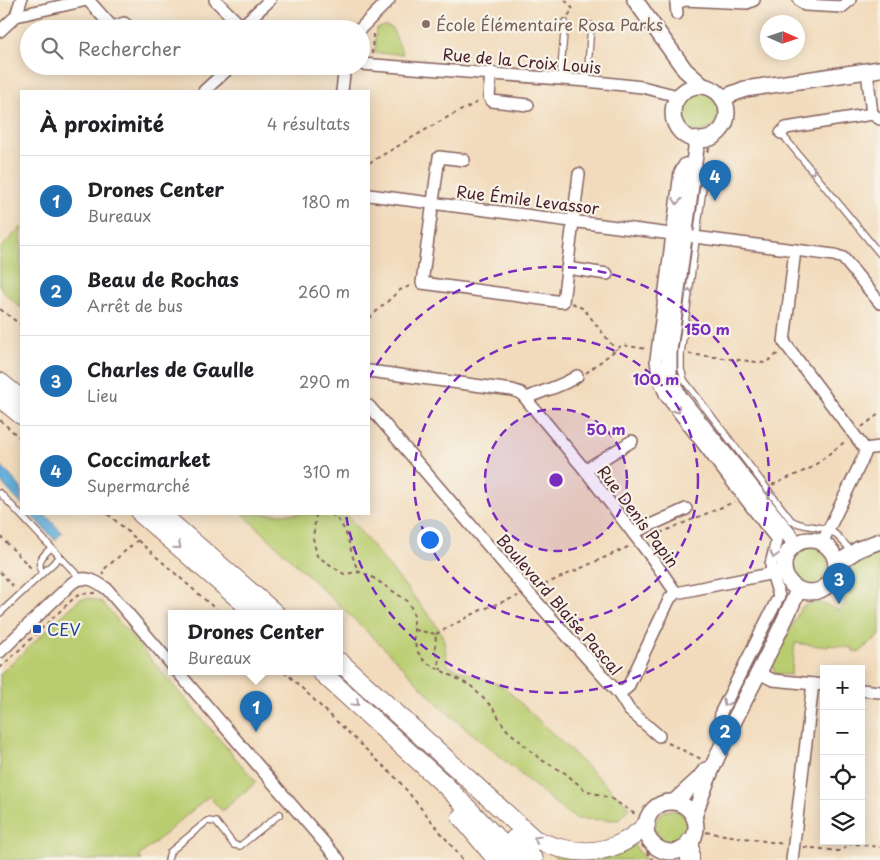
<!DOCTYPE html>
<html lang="fr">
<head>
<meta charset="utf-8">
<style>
  :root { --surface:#fff; --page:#f2f2f2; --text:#202124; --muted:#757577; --line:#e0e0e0; --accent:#1f6fb2 }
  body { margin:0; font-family:"Playpen Sans",sans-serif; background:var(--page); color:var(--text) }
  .controls { position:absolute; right:15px; bottom:15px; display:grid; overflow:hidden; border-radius:0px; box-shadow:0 2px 12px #0003 }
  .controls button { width:45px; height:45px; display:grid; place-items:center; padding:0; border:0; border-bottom:1px solid var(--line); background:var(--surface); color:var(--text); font:25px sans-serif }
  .compass { position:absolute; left:760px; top:15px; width:45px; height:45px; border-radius:50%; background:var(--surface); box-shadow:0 2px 12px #0003; rotate:93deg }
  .you { position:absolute; left:429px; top:539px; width:18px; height:18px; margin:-12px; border:4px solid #fff; border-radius:50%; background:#1a73e8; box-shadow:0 0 0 8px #1a73e833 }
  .badge { display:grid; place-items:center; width:32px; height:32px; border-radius:50%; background:var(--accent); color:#fff; font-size:16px; font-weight:700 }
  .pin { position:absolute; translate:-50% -41px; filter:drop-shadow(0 1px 2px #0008) }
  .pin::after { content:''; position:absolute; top:26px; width:18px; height:15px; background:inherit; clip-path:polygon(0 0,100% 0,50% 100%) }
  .popup { position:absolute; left:168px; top:610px; width:175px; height:65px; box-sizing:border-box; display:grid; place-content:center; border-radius:0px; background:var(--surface); filter:drop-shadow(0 1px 4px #0005); font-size:16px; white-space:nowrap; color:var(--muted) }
  .popup b { font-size:19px; color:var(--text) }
  .popup::after { content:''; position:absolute; left:50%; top:100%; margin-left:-10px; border:10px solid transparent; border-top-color:var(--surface) }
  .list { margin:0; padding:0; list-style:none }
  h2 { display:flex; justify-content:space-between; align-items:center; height:65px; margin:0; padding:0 20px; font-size:21px }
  h2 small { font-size:16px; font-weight:400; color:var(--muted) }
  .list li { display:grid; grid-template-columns:32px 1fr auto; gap:15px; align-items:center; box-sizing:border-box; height:90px; padding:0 20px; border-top:1px solid var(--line) }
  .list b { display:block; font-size:19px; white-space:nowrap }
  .list p { margin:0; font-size:16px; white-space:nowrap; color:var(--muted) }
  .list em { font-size:16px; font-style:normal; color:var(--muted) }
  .icon { flex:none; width:28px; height:28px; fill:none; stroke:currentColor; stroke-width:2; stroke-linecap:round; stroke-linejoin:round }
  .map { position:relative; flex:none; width:880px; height:860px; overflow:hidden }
  .search { position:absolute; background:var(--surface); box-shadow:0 2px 12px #0003; left:20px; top:20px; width:350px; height:55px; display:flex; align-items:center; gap:12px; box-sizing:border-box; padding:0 18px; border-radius:28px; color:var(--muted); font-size:19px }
  .panel { position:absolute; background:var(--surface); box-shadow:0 2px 12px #0003; left:20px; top:90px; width:350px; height:425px; border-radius:0px }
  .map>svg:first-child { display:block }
</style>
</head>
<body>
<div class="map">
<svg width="880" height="860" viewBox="0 0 880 860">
  <rect width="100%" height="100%" fill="#f7f3e8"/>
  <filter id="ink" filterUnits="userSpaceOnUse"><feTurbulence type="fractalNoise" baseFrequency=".02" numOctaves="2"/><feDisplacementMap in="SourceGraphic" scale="10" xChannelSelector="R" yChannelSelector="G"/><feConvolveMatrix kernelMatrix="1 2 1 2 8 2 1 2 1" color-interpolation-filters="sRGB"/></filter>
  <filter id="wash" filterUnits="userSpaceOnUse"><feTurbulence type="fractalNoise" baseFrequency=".0096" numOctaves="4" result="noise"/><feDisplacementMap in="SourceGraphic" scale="20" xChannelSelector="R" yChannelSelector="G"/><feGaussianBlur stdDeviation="1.12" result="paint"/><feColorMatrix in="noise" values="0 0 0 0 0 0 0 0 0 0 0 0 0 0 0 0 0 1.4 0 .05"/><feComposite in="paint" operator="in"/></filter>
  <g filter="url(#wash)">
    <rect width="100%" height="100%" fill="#f2dbbc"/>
    <g fill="#b9cd70" stroke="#82764e">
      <path d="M385,26l7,2 11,26 -28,-1 1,-24z"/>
      <circle cx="698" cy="112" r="20"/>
      <path d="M21,227v81l-21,-19v-40z"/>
      <path d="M243,514h103l87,106 10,16 5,30 55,20 126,121 -10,13 -42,-1 -14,-9 -120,-101 -62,-64z"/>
      <circle cx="809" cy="566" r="19"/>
      <path d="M875,554h5v82l-14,9 1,1 -7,6 -7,-1v-3l-24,-3 -1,2 -33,-4 -4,32 -15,-1 -4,-9 29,-57c12,-10 26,-4 38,3l6,-6 -2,-24 7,-16z"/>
      <path d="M88,598l14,4 154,180 -34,29 -13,-15 -70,60 3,4h-142v-186l80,-75z"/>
      <circle cx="671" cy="826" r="16"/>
      <path d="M632,843l14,17h-88l-7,-8z"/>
    </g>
    <g fill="#5eacd7" stroke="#546681">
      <path d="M0,464l21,24v16l-21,-23z"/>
      <path d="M30,514h15l17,19 -7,7z"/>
    </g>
  </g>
  <g filter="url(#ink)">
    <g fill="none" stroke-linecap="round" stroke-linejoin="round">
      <defs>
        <g id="lane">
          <path d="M560,79l5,-57"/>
          <path d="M587,81l4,-56"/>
          <path d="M781,133l99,121"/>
          <path d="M697,164l7,8v8l-23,173v16l3,11 107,140c12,8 24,5 38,10 9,4 13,12 20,18"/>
          <path d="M0,493l81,86"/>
          <path d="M42,573c-6,-11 1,-18 9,-25"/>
          <path d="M0,613l60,-56"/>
          <path d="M168,860l2,-8 37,-31 9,1 18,23 6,1 40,-32"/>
        </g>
        <g id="street">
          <path d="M21,0l-5,16 71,-16"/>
          <path d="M88,0l26,29"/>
          <path d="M215,0l24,24h5l26,-24"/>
          <path d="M799,0l6,5 37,2 8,-7"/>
          <path d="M677,14l-1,-10 8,-4 63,3 7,-3"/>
          <path d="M113,27l11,-4 8,6"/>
          <path d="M360,29l29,-29"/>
          <path d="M0,31l16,-15"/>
          <path d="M361,64l226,17 55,6 36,9"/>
          <path d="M867,71l5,43"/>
          <path d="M491,72l-2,25 3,4 36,4"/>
          <path d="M204,91l24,-22 6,-3"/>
          <path d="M342,91l3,-25"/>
          <path d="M781,133l5,-5 86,-14 8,5"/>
          <path d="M464,160l-25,-3 -17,126 141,19 16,-128"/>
          <path d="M694,163l-9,1 -5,8 -24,188 2,17 8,19 111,144 -6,24 1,9 7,23 -58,116 -1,13 9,7"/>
          <path d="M369,195l465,60 9,3 37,45"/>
          <path d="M795,250l-11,92 81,107v5l-43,89"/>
          <path d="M567,268l40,6"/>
          <path d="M369,371l143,19 9,3 64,77 67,88 24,35"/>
          <path d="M527,398c16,-8 35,-11 50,-22"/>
          <path d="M369,406l159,186 91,102 9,-7 42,-89 6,-5 108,-22"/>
          <path d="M865,449l15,-2"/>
          <path d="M585,470l47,-29"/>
          <path d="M633,533l53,-24"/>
          <path d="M0,652l72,-69c13,-9 24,-2 35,6l65,76"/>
          <path d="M177,671l162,189"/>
          <path d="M757,672l16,8 51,5"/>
          <path d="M861,690l19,2"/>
          <path d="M619,694l10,16 30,26"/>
          <path d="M792,860l21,-176"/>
        </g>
        <g id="secondary">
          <path d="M635,0l50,70 18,16"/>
          <circle cx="700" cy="113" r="27"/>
          <path d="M722,98l23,-9 135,-20"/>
          <path d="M697,140l-28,211v26l11,21 116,146"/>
          <circle cx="810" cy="566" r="26"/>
          <path d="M836,564l23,-15 21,-8"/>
          <path d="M674,802l26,-24 6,-8"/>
          <circle cx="671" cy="827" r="25"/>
          <path d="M694,817c25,-80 72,-150 104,-227"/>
        </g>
        <g id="primary">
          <path d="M0,382l21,17"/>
          <path d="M0,398l21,17"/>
          <path d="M141,514l114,99"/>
          <path d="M161,514l114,99"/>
          <path d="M340,662l194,177c40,18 79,19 112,-14"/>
          <path d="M320,671l126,115 72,74"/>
          <path d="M461,817l36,43"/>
          <path d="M514,839l20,21"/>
          <path d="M690,860v-18"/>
        </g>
      </defs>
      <use href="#lane" stroke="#85615e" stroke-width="8"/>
      <use href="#street" stroke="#85615e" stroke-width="14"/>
      <use href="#secondary" stroke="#85615e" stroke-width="18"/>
      <use href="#primary" stroke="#85615e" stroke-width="20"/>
      <g stroke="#85615e" stroke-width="2" stroke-dasharray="4 4" stroke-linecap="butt">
        <path d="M565,0l8,9 -5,7"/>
        <path d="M372,54l1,-22"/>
        <path d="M679,130l6,11"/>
        <path d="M708,152l6,-16"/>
        <path d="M369,163l75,-44 36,-18"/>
        <path d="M572,303l12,6 32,41"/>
        <path d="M0,309l21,16"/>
        <path d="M369,318l31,-28 12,-5"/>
        <path d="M689,354l76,9 15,-11"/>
        <path d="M586,373l36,-28 25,4"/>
        <path d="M0,420l21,19"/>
        <path d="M862,427l18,-14"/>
        <path d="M772,485l39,-17 36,-28"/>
        <path d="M108,514l112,99"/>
        <path d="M316,514l-3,24 4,18 27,18 15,-2 10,3 40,27 5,14v24l3,11 8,11 46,24 22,22 12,20 35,31 25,14 20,17 27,9 26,17"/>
        <path d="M331,514c20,13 17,39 28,58"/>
        <path d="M660,533l74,-31"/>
        <path d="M0,536l31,32"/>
        <path d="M0,572l13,14"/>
        <path d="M104,575l-2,-4 36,-31"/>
        <path d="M537,588l93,-42"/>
        <path d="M415,630l21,4 -1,15 6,21"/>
        <path d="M436,634l45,-24 37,-14"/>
        <path d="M0,668l74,-70 6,-4 15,-1"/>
        <path d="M284,671l115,110 64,79"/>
        <path d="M668,743l33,16"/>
        <path d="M644,813l8,-10 11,-6"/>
        <path d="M698,831l86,13"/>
        <path d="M642,845l11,15"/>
        <path d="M804,847l35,4 6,-3 2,-5 33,4"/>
      </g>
      <use href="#lane" stroke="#fff" stroke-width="5.5"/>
      <use href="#street" stroke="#fff" stroke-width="11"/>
      <use href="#secondary" stroke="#fff" stroke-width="15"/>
      <use href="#primary" stroke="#fff" stroke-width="18"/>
    </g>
    <defs><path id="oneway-chevron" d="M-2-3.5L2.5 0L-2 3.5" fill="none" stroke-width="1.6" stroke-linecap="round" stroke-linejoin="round" transform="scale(1.25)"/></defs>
    <g stroke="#ae9aa0">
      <use href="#oneway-chevron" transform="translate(812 171) rotate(51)"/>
      <use href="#oneway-chevron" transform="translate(677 201) rotate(97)"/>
      <use href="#oneway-chevron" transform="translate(689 292) rotate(-83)"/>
      <use href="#oneway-chevron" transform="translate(677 410) rotate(52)"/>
      <use href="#oneway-chevron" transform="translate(770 494) rotate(-128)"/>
      <use href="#oneway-chevron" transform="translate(178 546) rotate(41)"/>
      <use href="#oneway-chevron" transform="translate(774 555) rotate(105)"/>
      <use href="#oneway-chevron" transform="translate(356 703) rotate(42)"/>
      <use href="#oneway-chevron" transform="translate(726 703) rotate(117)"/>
      <use href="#oneway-chevron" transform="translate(537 839) rotate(-151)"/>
    </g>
  </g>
  <circle cx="556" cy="480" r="71" fill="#7b2cbf" fill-opacity=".12"/>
  <g fill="none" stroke="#7b2cbf" stroke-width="2.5" stroke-dasharray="9 6">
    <circle cx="556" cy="480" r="71"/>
    <circle cx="556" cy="480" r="142"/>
    <path d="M369 378A213 213 0 1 1 346 515"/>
  </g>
  <circle fill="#8d6e63" stroke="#f7f3e8" stroke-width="2" cx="426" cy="24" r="5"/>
  <rect fill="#1a4fb4" stroke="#f7f3e8" stroke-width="2" x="32" y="624" width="10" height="10" rx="2.5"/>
  <g text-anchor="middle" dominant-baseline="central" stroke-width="4.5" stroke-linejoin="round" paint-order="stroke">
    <g font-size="16" fill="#785e54" stroke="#f7f3e8" text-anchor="start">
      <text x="436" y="24">École Élémentaire Rosa Parks</text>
    </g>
    <g font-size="16" fill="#4a1f2b" stroke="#f7f3e8">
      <text transform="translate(522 60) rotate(5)">Rue de la Croix Louis</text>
      <text transform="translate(528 199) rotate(7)">Rue Émile Levassor</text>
      <text transform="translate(639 516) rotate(53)">Rue Denis Papin</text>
      <text transform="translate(560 604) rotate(49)">Boulevard Blaise Pascal</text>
    </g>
    <g font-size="16" fill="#164399" stroke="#f7f3e8" text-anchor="start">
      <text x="47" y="629">CEV</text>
    </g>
  </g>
  <circle cx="556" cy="480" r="8" fill="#7b2cbf" stroke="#f7f3e8" stroke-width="2.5"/>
  <g font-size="15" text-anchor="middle" font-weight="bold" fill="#7b2cbf" stroke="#f7f3e8" stroke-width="4.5" stroke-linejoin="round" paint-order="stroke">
    <text x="707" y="335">150 m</text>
    <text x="656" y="385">100 m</text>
    <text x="606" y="435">50 m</text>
  </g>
</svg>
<div class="controls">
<button>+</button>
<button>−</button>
<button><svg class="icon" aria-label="locate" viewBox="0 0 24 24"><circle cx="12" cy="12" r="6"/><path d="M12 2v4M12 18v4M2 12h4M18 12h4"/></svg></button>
<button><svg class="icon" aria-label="layers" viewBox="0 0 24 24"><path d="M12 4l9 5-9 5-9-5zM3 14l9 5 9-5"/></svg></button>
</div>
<svg class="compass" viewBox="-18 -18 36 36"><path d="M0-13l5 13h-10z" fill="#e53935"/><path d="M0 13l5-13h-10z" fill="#757577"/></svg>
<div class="you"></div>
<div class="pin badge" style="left:256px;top:732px">1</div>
<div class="popup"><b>Drones Center</b>Bureaux</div>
<div class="pin badge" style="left:725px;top:756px">2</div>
<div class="pin badge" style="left:839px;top:604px">3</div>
<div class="pin badge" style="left:715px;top:201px">4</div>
<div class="search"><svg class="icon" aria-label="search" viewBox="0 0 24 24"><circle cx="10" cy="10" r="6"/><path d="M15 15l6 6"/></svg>Rechercher</div>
<section class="panel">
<h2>À proximité<small>4 résultats</small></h2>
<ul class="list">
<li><span class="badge">1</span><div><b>Drones Center</b><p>Bureaux</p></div><em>180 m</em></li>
<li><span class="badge">2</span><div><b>Beau de Rochas</b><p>Arrêt de bus</p></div><em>260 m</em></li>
<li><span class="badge">3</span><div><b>Charles de Gaulle</b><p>Lieu</p></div><em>290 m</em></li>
<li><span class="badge">4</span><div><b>Coccimarket</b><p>Supermarché</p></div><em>310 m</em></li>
</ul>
</section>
</div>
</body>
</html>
